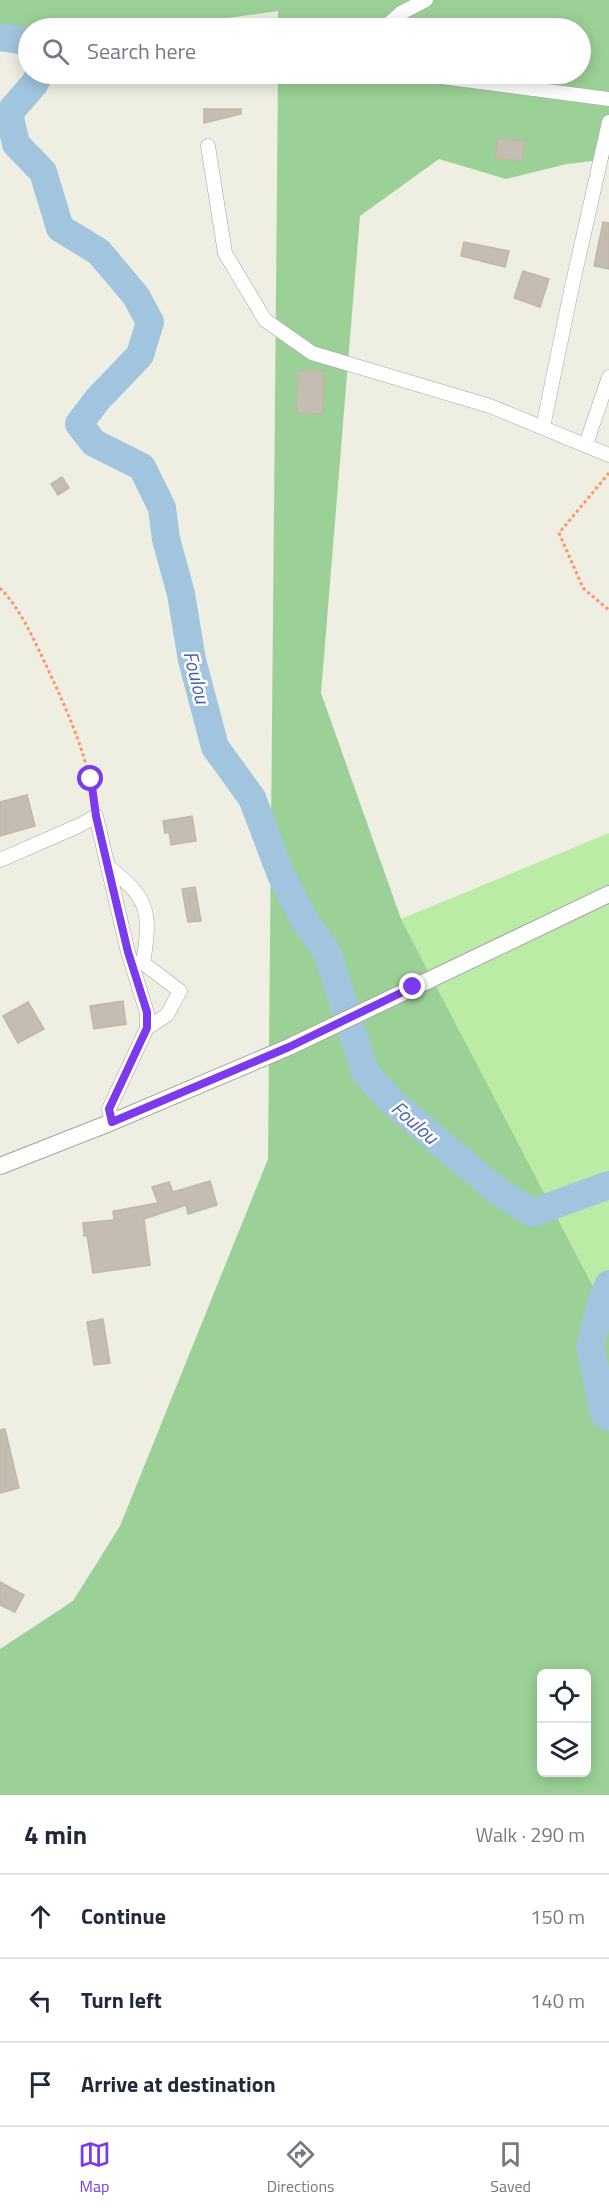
<!DOCTYPE html>
<html lang="en">
<head>
<meta charset="utf-8">
<style>
  :root { --surface:#fff; --page:#f6f6f7; --text:#1f2937; --muted:#747a83; --line:#e0e1e3; --accent:#7c3aed }
  body { margin:0; font-family:"Titillium Web",sans-serif; background:var(--page); color:var(--text) }
  .controls { position:absolute; right:18px; bottom:18px; display:grid; overflow:hidden; border-radius:9px; box-shadow:0 3px 15px #0003 }
  .controls button { width:54px; height:54px; display:grid; place-items:center; padding:0; border:0; border-bottom:2px solid var(--line); background:var(--surface); color:var(--text); font:30px sans-serif }
  .stop { position:absolute; width:18px; height:18px; margin:-14px; border:4px solid #7c3aed; border-radius:50%; background:#fff }
  .stop.end { background:#7c3aed; border-color:#fff; box-shadow:0 2px 6px #0008 }
  .list { margin:0; padding:0; list-style:none }
  h2 { display:flex; justify-content:space-between; align-items:center; height:78px; margin:0; padding:0 24px; font-size:26px }
  h2 small { font-size:20px; font-weight:400; color:var(--muted) }
  .list li { display:grid; grid-template-columns:39px 1fr auto; gap:18px; align-items:center; box-sizing:border-box; height:84px; padding:0 24px; border-top:2px solid var(--line) }
  .list b { display:block; font-size:22px; white-space:nowrap }
  .list em { font-size:20px; font-style:normal; color:var(--muted) }
  .icon { flex:none; width:33px; height:33px; fill:none; stroke:currentColor; stroke-width:2; stroke-linecap:round; stroke-linejoin:round }
  .map { position:relative; flex:none; width:609px; height:1795px; overflow:hidden }
  .search { position:absolute; background:var(--surface); box-shadow:0 3px 15px #0003; left:18px; right:18px; top:18px; height:66px; display:flex; align-items:center; gap:15px; box-sizing:border-box; padding:0 21px; border-radius:33px; color:var(--muted); font-size:22px }
  .sheet { height:330px; background:var(--surface) }
  nav { display:flex; justify-content:space-around; align-items:center; box-sizing:border-box; height:84px; border-top:2px solid var(--line); background:var(--surface); font-size:16px; color:var(--muted) }
  nav a { display:grid; justify-items:center; gap:3px }
  nav .on { color:var(--accent) }
  .map>svg:first-child { display:block }
</style>
</head>
<body>
<div class="map">
<svg width="609" height="1795" viewBox="0 0 609 1795">
  <rect width="100%" height="100%" fill="#efeee3"/>
  <path fill="#baeca6" d="M609,833v484l-208,-398z"/>
  <path fill="#9bd196" fill-rule="evenodd" d="M0,0h609v159l-42,5 -61,15 -67,-20 -79,57 -39,477 80,226 208,398v478h-609v-146l73,-48 47,-75 148,-367 10,-1085h302v-46h-302v-17l-121,17h-129v19l-28,4zM542,1674h44v98h-44z"/>
  <g fill="none" stroke-linecap="round" stroke-linejoin="round">
    <g stroke="#a1c4df" stroke-width="28">
      <path d="M0,37l20,3 8,4"/>
      <path d="M40,74l-6,10 -25,29 7,31 27,28 17,56 39,24 37,44 14,26 -10,33 -43,45 -18,24 15,19 48,24 20,41 4,31 15,55 11,66 23,87 37,51 30,79 23,44 23,33 37,118 28,31 102,86 37,24 77,-28"/>
      <path d="M609,1284l-8,18 -11,45 14,67 5,3"/>
    </g>
  </g>
  <g fill="#c4bdb2" stroke="#c2b7a5" stroke-width="1.5">
    <path d="M204,109h37v5l-37,9z"/>
    <path d="M498,138l27,3 -3,20 -27,-3z"/>
    <path d="M603,222l6,1v46l-15,-3z"/>
    <path d="M464,242l45,9 -4,16 -44,-11z"/>
    <path d="M523,271l26,8 -9,28 -26,-9z"/>
    <path d="M298,371h26l-1,43 -26,-1z"/>
    <path d="M62,477l7,11 -11,7 -7,-11z"/>
    <path d="M27,795l8,31 -35,10v-34z"/>
    <path d="M192,816l4,25 -25,4 -2,-13 -4,1 -2,-12z"/>
    <path d="M195,887l6,34 -13,1 -6,-33z"/>
    <path d="M123,1001l3,23 -32,5 -4,-23z"/>
    <path d="M28,1002l16,27 -26,14 -15,-27z"/>
    <path d="M210,1181l7,24 -29,9 -2,-9 -42,14 6,46 -57,8 -6,-38 -3,1 -1,-13 31,-3 -1,-9 45,-8 -6,-16 17,-5 4,10z"/>
    <path d="M103,1319l7,44 -16,2 -7,-43z"/>
    <path d="M5,1429l14,59 -19,5v-63z"/>
    <path d="M0,1582l24,13 -9,17 -15,-7z"/>
  </g>
  <g fill="none" stroke-linecap="round" stroke-linejoin="round">
    <defs>
      <g id="minor">
        <path d="M384,28l17,-15 25,-13"/>
        <path d="M419,74l190,25"/>
        <path d="M208,146l17,107 40,67 47,33 178,53 119,49"/>
        <path d="M543,427l28,-136 38,-169"/>
        <path d="M586,444l23,-67"/>
        <path d="M0,860l78,-34 18,-10 32,136 19,61v15l-38,81 3,13"/>
        <path d="M108,867c42,31 43,47 35,96l37,28 -13,24 -20,13"/>
      </g>
      <path id="tertiary" d="M0,1166l112,-44 177,-75 320,-153"/>
    </defs>
    <use href="#minor" stroke="#a5a5a5" stroke-width="15"/>
    <use href="#tertiary" stroke="#a5a5a5" stroke-width="18"/>
    <g stroke="#ff9464" stroke-width="3" stroke-dasharray="3 3" stroke-linecap="butt">
      <path d="M609,473l-50,60 24,55 26,22"/>
      <path d="M0,588c20,20 33,50 45,75 21,45 42,90 49,139"/>
    </g>
    <use href="#minor" stroke="#fff" stroke-width="14"/>
    <use href="#tertiary" stroke="#fff" stroke-width="16"/>
  </g>
  <g fill="none" stroke-linecap="round" stroke-linejoin="round">
    <path stroke="#7c3aed" stroke-width="8" d="M91,779l5,37 17,73 15,63 19,60v16l-38,81 3,13 177,-75 124,-60"/>
  </g>
  <g text-anchor="middle" dominant-baseline="central" stroke-width="5" stroke-linejoin="round" paint-order="stroke">
    <g font-size="20" font-style="italic" fill="#4666b2" stroke="#fff">
      <text transform="translate(197 677) rotate(76)">Foulou</text>
      <text transform="translate(415 1122) rotate(41)">Foulou</text>
    </g>
  </g>
</svg>
<div class="controls">
<button><svg class="icon" aria-label="locate" viewBox="0 0 24 24"><circle cx="12" cy="12" r="6"/><path d="M12 2v4M12 18v4M2 12h4M18 12h4"/></svg></button>
<button><svg class="icon" aria-label="layers" viewBox="0 0 24 24"><path d="M12 4l9 5-9 5-9-5zM3 14l9 5 9-5"/></svg></button>
</div>
<div class="stop" style="left:91px;top:779px"></div>
<div class="stop end" style="left:413px;top:987px"></div>
<div class="search"><svg class="icon" aria-label="search" viewBox="0 0 24 24"><circle cx="10" cy="10" r="6"/><path d="M15 15l6 6"/></svg>Search here</div>
</div>
<section class="sheet">
<h2>4 min<small>Walk · 290 m</small></h2>
<ul class="list">
<li><svg class="icon" aria-label="ahead" viewBox="0 0 24 24"><path d="M12 20V5M6 11l6-6 6 6"/></svg><div><b>Continue</b></div><em>150 m</em></li>
<li><svg class="icon" aria-label="left" viewBox="0 0 24 24"><path d="M17 20v-9H6M10 6l-5 5 5 5"/></svg><div><b>Turn left</b></div><em>140 m</em></li>
<li><svg class="icon" aria-label="arrive" viewBox="0 0 24 24"><path d="M6 21V4h12l-3 4 3 4H6"/></svg><div><b>Arrive at destination</b></div></li>
</ul>
</section>
<nav>
<a class="on"><svg class="icon" aria-label="map" viewBox="0 0 24 24"><path d="M3 6l6-2 6 2 6-2v14l-6 2-6-2-6 2zM9 4v14M15 6v14"/></svg>Map</a>
<a><svg class="icon" aria-label="directions" viewBox="0 0 24 24"><path d="M12 3l9 9-9 9-9-9zM9 14v-3h6M13 9l2 2-2 2"/></svg>Directions</a>
<a><svg class="icon" aria-label="saved" viewBox="0 0 24 24"><path d="M7 4h10v16l-5-4-5 4z"/></svg>Saved</a>
</nav>
</body>
</html>
